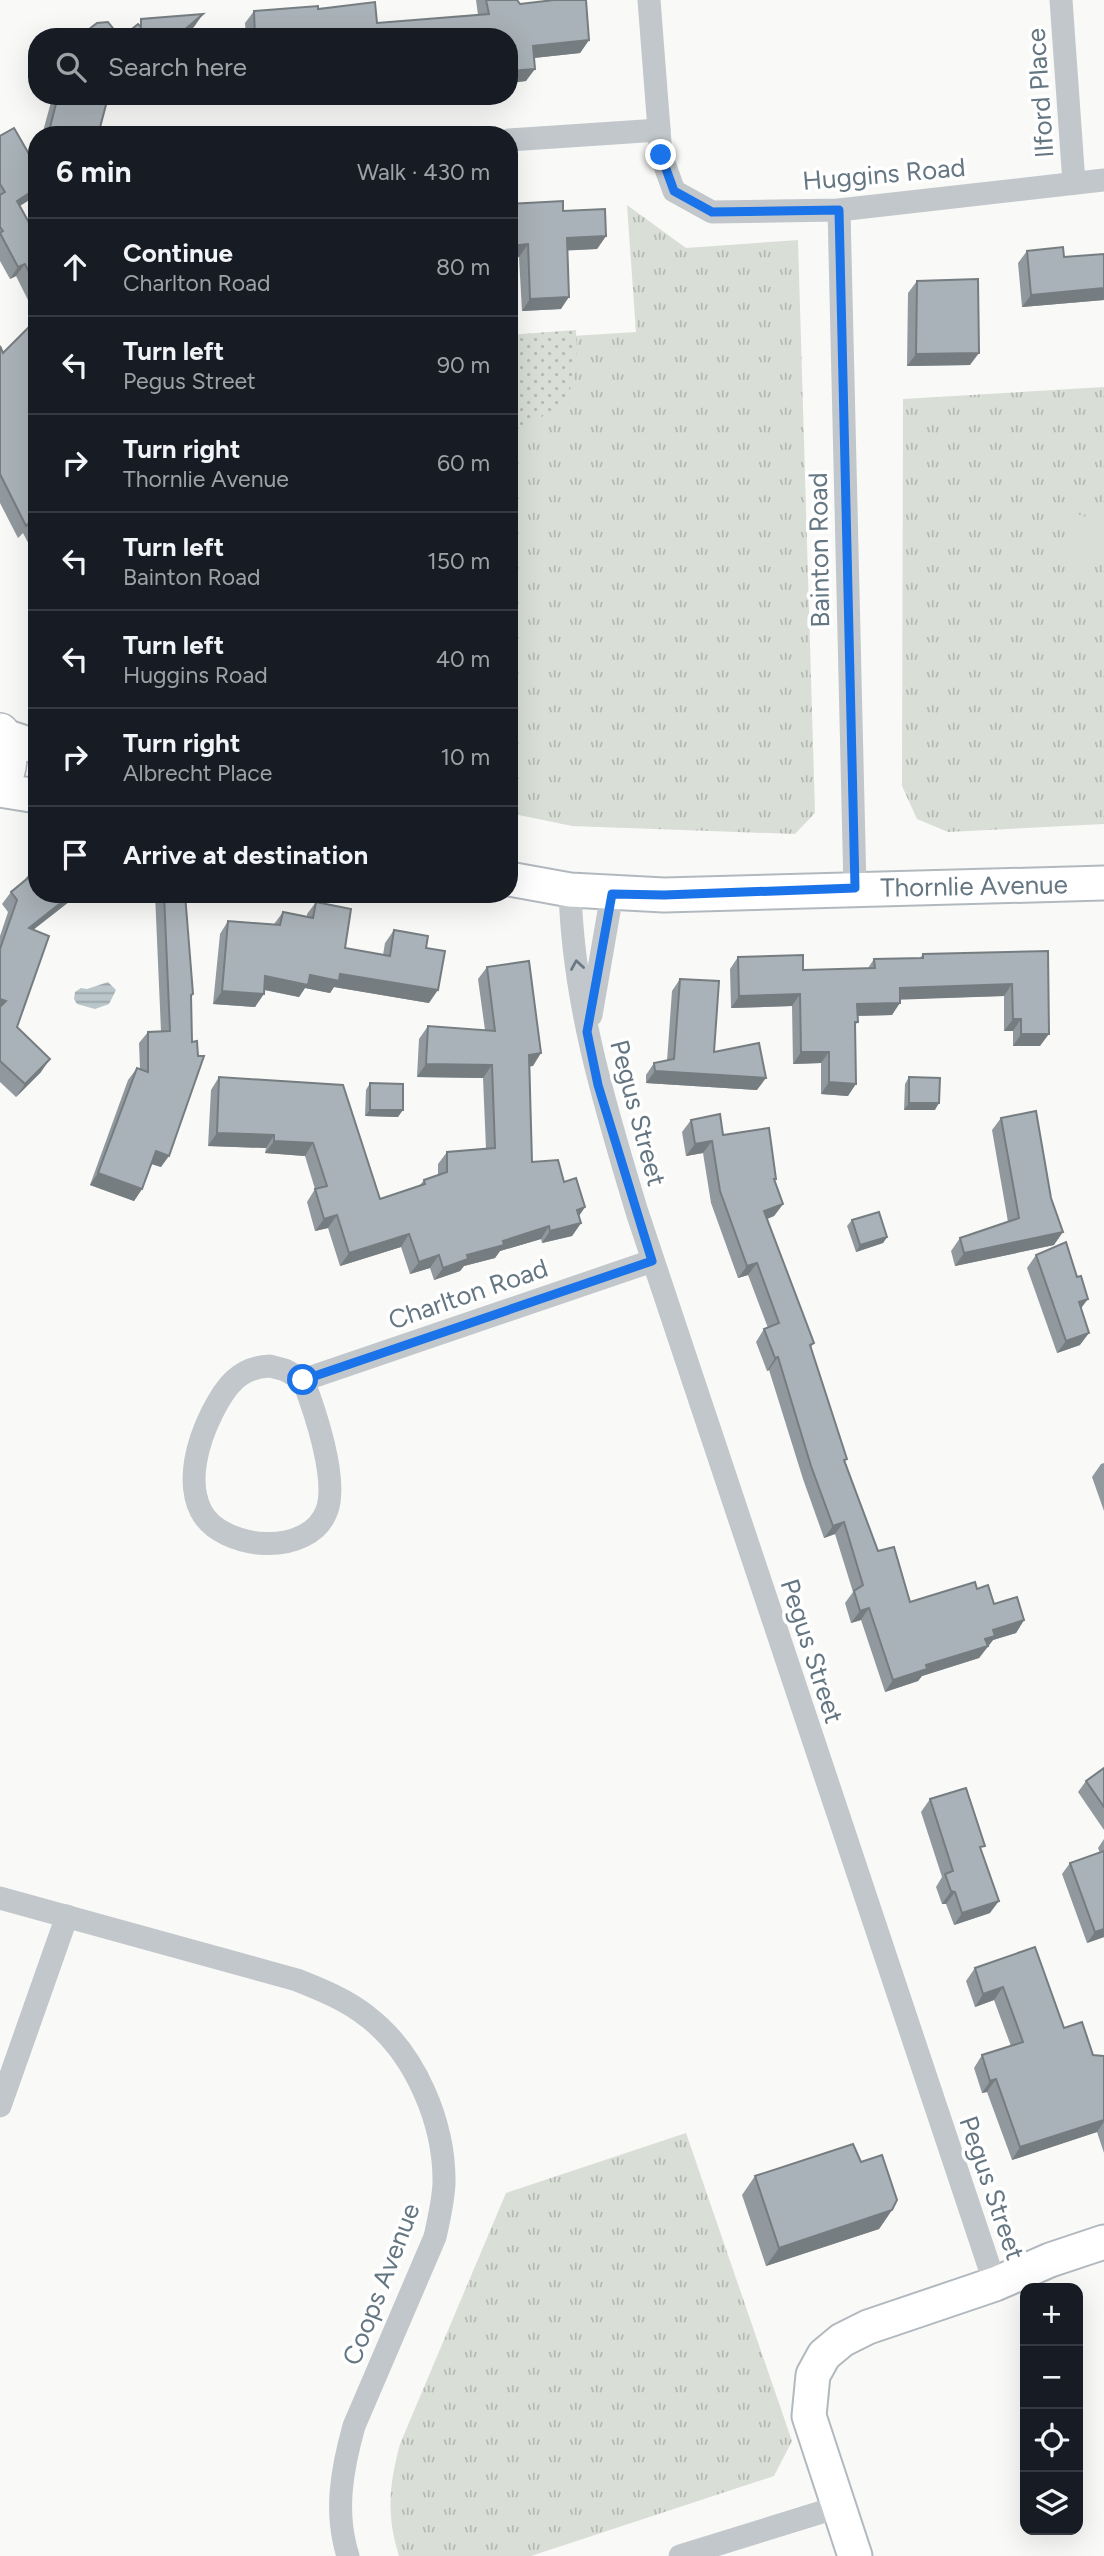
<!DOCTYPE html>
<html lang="en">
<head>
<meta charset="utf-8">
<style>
  :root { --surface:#171b24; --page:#242831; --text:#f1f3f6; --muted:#9ea1a6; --line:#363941 }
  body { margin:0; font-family:Figtree,sans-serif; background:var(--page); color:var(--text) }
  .controls { position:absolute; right:21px; bottom:21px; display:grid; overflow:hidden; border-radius:14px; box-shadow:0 7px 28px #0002 }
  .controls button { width:63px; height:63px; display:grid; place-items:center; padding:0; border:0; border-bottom:2px solid var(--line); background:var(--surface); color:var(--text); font:35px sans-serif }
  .stop { position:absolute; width:21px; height:21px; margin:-16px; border:5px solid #1a73e8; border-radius:50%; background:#fff }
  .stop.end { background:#1a73e8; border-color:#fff; box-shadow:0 2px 7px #0008 }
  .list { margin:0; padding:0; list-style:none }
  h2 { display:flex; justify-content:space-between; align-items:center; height:91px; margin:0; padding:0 28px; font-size:30px }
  h2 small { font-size:23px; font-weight:400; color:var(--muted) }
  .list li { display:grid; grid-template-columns:46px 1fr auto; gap:21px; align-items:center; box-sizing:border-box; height:98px; padding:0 28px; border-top:2px solid var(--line) }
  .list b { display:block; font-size:26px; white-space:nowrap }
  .list p { margin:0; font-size:23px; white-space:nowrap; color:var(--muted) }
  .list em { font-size:23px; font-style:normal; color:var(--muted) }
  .icon { flex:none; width:38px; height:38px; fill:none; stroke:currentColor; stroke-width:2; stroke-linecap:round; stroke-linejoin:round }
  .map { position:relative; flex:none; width:1104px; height:2556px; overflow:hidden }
  .search { position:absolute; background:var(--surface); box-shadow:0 7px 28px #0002; left:28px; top:28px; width:490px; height:77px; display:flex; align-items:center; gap:18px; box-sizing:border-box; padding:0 24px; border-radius:28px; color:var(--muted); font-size:26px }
  .panel { position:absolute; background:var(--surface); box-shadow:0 7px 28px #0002; left:28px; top:126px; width:490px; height:777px; border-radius:28px }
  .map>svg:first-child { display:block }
</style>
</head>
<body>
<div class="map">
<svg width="1104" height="2556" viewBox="0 0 1104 2556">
  <defs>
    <pattern id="grass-tufts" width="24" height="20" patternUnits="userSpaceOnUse" patternTransform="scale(1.75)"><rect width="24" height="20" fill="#d9ded6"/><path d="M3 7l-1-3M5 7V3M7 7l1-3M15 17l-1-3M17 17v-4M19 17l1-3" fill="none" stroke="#b4b9b3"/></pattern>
    <pattern id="garden-dots" width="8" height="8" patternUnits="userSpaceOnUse" patternTransform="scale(1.75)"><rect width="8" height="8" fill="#d9ded6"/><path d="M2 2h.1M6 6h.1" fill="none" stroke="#b4b9b3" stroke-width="1.8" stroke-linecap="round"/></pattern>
    <pattern id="water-rules" width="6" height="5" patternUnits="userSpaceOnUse" patternTransform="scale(1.75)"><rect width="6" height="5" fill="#bac6ca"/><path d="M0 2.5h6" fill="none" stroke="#9ba5a9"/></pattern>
  </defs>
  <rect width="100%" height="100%" fill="#f9f9f7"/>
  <g fill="url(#grass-tufts)">
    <path d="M627,205l59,43 112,-8 17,573 -20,21 -223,-8 -63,-13v-473l127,-8z"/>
    <path d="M1104,387v437l-156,8 -31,-13 -15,-33 1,-387z"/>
    <path d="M686,2133l106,308 -18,35 -243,80h-132c-13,-42 -10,-70 1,-112l106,-251z"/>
  </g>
  <path fill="url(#garden-dots)" d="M576,330c3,63 -6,79 -67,100v-95z"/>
  <path fill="#d9ded6" d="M1074,513l30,10v42l-43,-15z"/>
  <path fill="url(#water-rules)" d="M108,982l8,8 -7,14 -14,5 -18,-5 -3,-5 1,-7 6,-4 6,1z"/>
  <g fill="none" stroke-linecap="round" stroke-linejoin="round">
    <defs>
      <g id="secondary">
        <path d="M2,735l35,12"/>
        <path d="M0,790l37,6"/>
        <path d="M509,879l61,11 94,5 440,-12"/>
        <path d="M855,2556l-46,-140 4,-41 11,-20 18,-15 26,-13 127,-43 55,-24 54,-18"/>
      </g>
      <path id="primary" d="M0,732c10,17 11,35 0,52"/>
    </defs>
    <use href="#secondary" stroke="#b2b9be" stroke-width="37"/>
    <use href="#primary" stroke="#b4b9bd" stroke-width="40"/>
    <g stroke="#c2c7cb" stroke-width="23">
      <path d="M649,0l12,155 13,36 38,21 127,-2 265,-30"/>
      <path d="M1061,0l13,183"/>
      <path d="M509,140l150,-10"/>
      <path d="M839,210l16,678"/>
      <path d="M570,890c3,112 35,216 67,322l358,1072"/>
      <path d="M591,1015l21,-121"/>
      <path d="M270,1366l15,4 18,10c12,31 35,99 24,130 -17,48 -105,41 -126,1 -15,-30 -3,-70 11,-98 13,-26 27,-46 58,-47z"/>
      <path d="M303,1380l349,-119"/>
      <path d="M0,1898l297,82c25,10 50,20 71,37 48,37 77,107 76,167 -1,18 -5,35 -9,53l-81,189c-12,43 -20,86 -6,130"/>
      <path d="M0,2106l67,-190"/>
      <path d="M680,2556l158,-49"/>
    </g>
    <use href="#secondary" stroke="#fff" stroke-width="33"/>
    <use href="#primary" stroke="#fff" stroke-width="37"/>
  </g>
  <g fill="#91999e">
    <path d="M476,0h41l3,4 69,36 -9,13 -46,5 -8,23 -17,2v-46h-263l-1,-14 9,-12 64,-2 59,14 101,-8z"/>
    <path d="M55,96h32l11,39h-56l9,-33z"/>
    <path d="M0,136l35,28 2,-8v39l-17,11 17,31v317l-2,2 -12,-23 -5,5 -18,-35v-157l3,7 29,-28 -2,-4 5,-7 -19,-38 -6,3 -10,-18z"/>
    <path d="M563,211l43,25 -9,13 -30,1 -6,59 -39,2 -3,-54 -10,1z"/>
    <path d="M1027,251l37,6 40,-3v46l-82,7 -4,-44z"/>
    <path d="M917,281l53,84 -63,1 1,-73z"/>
    <path d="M32,870l47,24 -46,36 -16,97 24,45 -25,25 -16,-15v-146l8,-24 -6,-8 9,-12 12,-10z"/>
    <path d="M155,894h30l6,103 -30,170 -9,-3 -10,25 -8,12 -44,-16 38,-105 9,-12 3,1 -1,-26 9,-11 13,-1z"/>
    <path d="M316,902l29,46 38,7 2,-12 9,-13 32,18 3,55 -95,-16 -4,6 -25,-5 -6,9 -35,-7 -9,17 -42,-3 7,-70 8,-13 46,3 9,-12 24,5v-3z"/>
    <path d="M1048,951l-8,95h-27v-15h-9v-35l-104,3 -8,16 -35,1 1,6 -3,3 -7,71 -27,-2v-31l-28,1 -1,-58 -61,2 -1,-39 8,-12 65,13 65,-2 6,-9 46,-1 3,-4z"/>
    <path d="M487,967l46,99h-3l2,96 32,20 21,25 -6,9 2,7 -9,13 -30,7 -1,-4 -41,12 -5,7 -31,8 -4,5 -26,9 -4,-12 -20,6 -9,-27 -61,19 -12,-38 -13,3 -8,-29 8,-13 -10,-33 -40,-3 1,-5 -58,-2 3,-56 8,-13 124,8 37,114 40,-14 4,-5 14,-5v-11l9,-12 39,-3 -3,-71 -66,-1 2,-38 9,-13 57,4 -7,-51z"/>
    <path d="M680,979l34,73 43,38 -111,-7v-8l8,-12 13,-2 5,-70z"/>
    <path d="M909,1077l26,33h-31l1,-26z"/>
    <path d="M370,1083l28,34 -33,-1 1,-26z"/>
    <path d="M1001,1118l53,127 -99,21 -4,-15 9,-13 48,-16 -16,-92z"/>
    <path d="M691,1120l32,15 52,46 8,23 -9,12 -7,3 47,124 -3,4 36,112 -2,2 33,90 32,51 67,-13 17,15 30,16 -8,13 -23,7 -14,18 -57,18 -4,5 -33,11 -24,-72 -10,3 -6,-20 8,-11 -18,-58 -11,4 -21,-59 -34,-109 -2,1 -11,-29 8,-13 4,-1 -20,-53 -10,3 -27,-75 -8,-50 -17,3 -4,-24z"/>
    <path d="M852,1220l35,17 -4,6 -27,9 -9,-26z"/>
    <path d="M1036,1255l41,22 4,32 -1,36 -23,8 -30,-85z"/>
    <path d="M1104,1463v48l-12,-34 9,-13z"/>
    <path d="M1104,1768v62l-26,-38 8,-11z"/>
    <path d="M930,1799l51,52 9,62 -36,12 -8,-21h-4l-6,-17 6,-10 -21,-65z"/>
    <path d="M1104,1839v98l-17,6 -25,-69 8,-11 30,-10 -2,-5z"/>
    <path d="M975,1968l89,60 29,27 11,1v97l-7,-21 -85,28 -25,-68 -5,1 -8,-25 8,-13 29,-9 -17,-46 -19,7 -9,-26z"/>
    <path d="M861,2162l31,48 -13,19 -113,37 -24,-71 13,-19z"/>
  </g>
  <g fill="#767d81">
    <path d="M203,14l-9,13 -12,10h-6z"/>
    <path d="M589,40l-9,13 -56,6 9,-13z"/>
    <path d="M535,69l-9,12 -17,2v-12z"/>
    <path d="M37,188v7l-29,18 9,-12z"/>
    <path d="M606,236l-9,13 -39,2 9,-13z"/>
    <path d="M528,244l-9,13 -10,1v-12z"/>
    <path d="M25,264l-9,12 -6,3 8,-12z"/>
    <path d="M1104,288v12l-82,7 9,-12z"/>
    <path d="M569,297l-8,12 -39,2 8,-12z"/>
    <path d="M979,353l-9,12 -63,1 9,-12z"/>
    <path d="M72,894h7l-59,46 9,-12z"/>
    <path d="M340,974l98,16 -9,13 -95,-16 -4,6 -25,-5 -6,9 -43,-9 9,-12z"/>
    <path d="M1012,984l-8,12 -113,4 9,-12z"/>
    <path d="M222,991l42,3 -9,13 -42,-3z"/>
    <path d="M800,994l-8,12 -61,2 8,-12z"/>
    <path d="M0,999l6,2 -6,8z"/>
    <path d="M900,1003l-8,12 -43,1 8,-12z"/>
    <path d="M1013,1019h8l-8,12h-9z"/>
    <path d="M1021,1034h28l-9,12h-27z"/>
    <path d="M801,1052h28l-8,11 -28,1z"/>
    <path d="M541,1053l-8,13 -12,2 8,-13z"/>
    <path d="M50,1059l-9,13 -25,25 9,-13z"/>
    <path d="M426,1064l66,1 -9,13 -66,-1z"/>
    <path d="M655,1071l111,7 -9,12 -111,-7z"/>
    <path d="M829,1082l27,2 -8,12 -27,-2z"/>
    <path d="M909,1103h30l-4,7h-31z"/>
    <path d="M370,1110h33l-5,7 -33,-1z"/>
    <path d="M217,1133l57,2 -8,13 -58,-2z"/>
    <path d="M274,1141l39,2 -8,13 -40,-3z"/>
    <path d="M712,1141l-9,12 -17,3 9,-12z"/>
    <path d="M156,1151l13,5 -8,11 -13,-4z"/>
    <path d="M98,1173l44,16 -8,12 -44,-16z"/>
    <path d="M783,1204l-9,12 -18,7 8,-12z"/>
    <path d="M585,1207l-9,13 1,-10z"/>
    <path d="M337,1215l-9,13 -13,3 9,-12z"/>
    <path d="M581,1223l-9,13 -30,7 8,-12z"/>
    <path d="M549,1226l-8,13 -41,12 -5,7 -31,8 -4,5 -26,9 9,-12 24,-13 36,-14z"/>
    <path d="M1063,1232l-9,13 -99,21 9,-13z"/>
    <path d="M409,1234l-8,13 -61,19 9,-13z"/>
    <path d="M887,1237l-4,6 -27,9 4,-7z"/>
    <path d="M439,1255l-9,13 -20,6 9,-12z"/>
    <path d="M757,1263l-9,12 -10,3 9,-12z"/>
    <path d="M1088,1299l-9,12v-9z"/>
    <path d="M1089,1333l-9,12 -23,8 9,-12z"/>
    <path d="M778,1357l-9,13 -2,1 8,-13z"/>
    <path d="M844,1522l-9,12 -11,4 9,-12z"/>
    <path d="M869,1608l-8,12 -10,3 9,-12z"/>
    <path d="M1024,1620l-8,13 -23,7 -14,18 -57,18 -4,5 -33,11 8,-12 33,-15 67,-35z"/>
    <path d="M951,1891l4,1 -9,12h-4z"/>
    <path d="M999,1901l-9,12 -36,12 8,-12z"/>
    <path d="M1104,1929v8l-17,6 8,-11z"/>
    <path d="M1003,1987l-9,13 -19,7 8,-13z"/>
    <path d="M996,2079l-9,13 -5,1 8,-12z"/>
    <path d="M1104,2120v2l-7,10 -85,28 8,-13z"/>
    <path d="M892,2210l-13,19 -113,37 13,-18z"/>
  </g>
  <g fill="#a9b2b8" stroke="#767d81" stroke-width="2">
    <path d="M486,0h31l3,4 34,-4h32l3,40 -56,6 2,23 -26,2v-34h-254l-1,-26 64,-5v3l57,-7 2,21 112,-9z"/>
    <path d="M203,14l-27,23h-54l16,-13 3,3v-8z"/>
    <path d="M108,22l12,15h-41l18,-14z"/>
    <path d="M58,96h29l20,5 -9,34h-50z"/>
    <path d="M14,128l23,40v20l-20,13 20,36v51l-12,-24 -7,3 -18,-34 3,-2 -3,-4v-32l5,-3 -5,-8v-48z"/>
    <path d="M563,201v10l42,-2 1,27 -39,2 2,59 -39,2 -2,-55 -19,2v-42z"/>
    <path d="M1063,247l1,10 40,-3v34l-73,7 -4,-44z"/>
    <path d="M978,279l1,74 -63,1 1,-73z"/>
    <path d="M37,319v213l-6,-11 -5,5 -26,-52v-128l3,7z"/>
    <path d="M37,866v28h35l-43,34 20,8 -32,91 33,32 -25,25 -25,-23v-54l6,-6 -6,-2v-50l17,-49 -6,-8 23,-19 -2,-3z"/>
    <path d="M164,894h21l8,100 -2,1 1,47 5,-1 1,15h6l-35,100 -13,-5 -14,38 -44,-16 39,-105 11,4v-40l22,-1z"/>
    <path d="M316,902l35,7 -6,39 45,8 4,-26 34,6 -2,12 19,3 -7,39 -98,-16 -1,7 -29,-6 -2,10 -43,-9 -1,18 -42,-3 6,-70 52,4 3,-13 30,6z"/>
    <path d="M1048,951l1,83h-28v-15h-8l-1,-35 -112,4v15l-43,1 1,18h-3l1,62 -27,-2v-30h-28l-1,-58 -61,2 -1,-39 65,-2v15l72,-2 -1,-9 49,-1v-4z"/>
    <path d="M529,961l12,92 -12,2 3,107 26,-2 6,22 12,-4 9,29 -8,3 4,13 -31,8 -1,-5 -46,15 1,4 -37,10 1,4 -25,9 -4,-13 -20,7 -10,-28 -60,19 -12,-38 -13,4 -9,-30 12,-3 -14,-43 -39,-2v-6l-57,-2 2,-56 124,8 37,114 45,-15 -1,-4 23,-8v-20l48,-4 -3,-83 -66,-1 2,-38 67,5 -8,-64z"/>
    <path d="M680,979l39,2 -5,71 45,-9 7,35 -111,-7 -1,-8 20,-4z"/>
    <path d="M909,1077l31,1 -1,25h-30z"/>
    <path d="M370,1083l33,1v26h-33z"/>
    <path d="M1036,1111l15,87 12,34 -99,21 -4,-15 59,-20 -18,-100z"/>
    <path d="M720,1114l3,21 46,-7 7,51h-2l9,25 -19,7 50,132 -4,2 37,114 -3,1 34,91 16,-4 16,55 65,-20 2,7 11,-4 6,19 23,-7 7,23 -31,10 2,6 -10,3 3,7 -62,19 1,4 -34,11 -24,-72 -9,3 -6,-20 9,-6 -19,-63 -11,4 -22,-60 -33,-109 -3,1 -11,-29 15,-6 -22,-60 -10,3 -27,-75 -8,-50 -17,3 -4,-24z"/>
    <path d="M879,1212l8,25 -27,8 -8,-25z"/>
    <path d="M1066,1242l11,35 4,-1 7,23 -9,3 10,31 -23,8 -30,-86z"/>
    <path d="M1104,1768v39l-18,-26z"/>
    <path d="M966,1788l19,58 -5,1 19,54 -37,12 -7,-21 -4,-1 -6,-17 8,-3 -23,-72z"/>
    <path d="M1104,1851v78l-9,3 -25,-69z"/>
    <path d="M1035,1947l29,81 18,-6 11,33 11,1v64l-84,27 -24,-68 -6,2 -8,-26 41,-13 -20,-55 -20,7 -8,-26z"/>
    <path d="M853,2144l8,18 21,-7 15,45 -5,10 -113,38 -24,-72z"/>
  </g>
  <defs><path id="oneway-chevron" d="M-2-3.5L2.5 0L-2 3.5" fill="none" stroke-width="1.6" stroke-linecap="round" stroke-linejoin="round" transform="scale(1.75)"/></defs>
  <use stroke="#697a86" href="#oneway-chevron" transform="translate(577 965) rotate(-99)"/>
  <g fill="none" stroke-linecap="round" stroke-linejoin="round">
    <path stroke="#1a73e8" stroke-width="9" d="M303,1380l349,-119 -54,-176 -11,-53 25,-138 52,1 191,-7 -16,-678 -127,2 -38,-21 -13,-36"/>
  </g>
  <g text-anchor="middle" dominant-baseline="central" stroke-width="7" stroke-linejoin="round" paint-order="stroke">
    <g font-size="26" fill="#647682" stroke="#fff">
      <text transform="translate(1040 93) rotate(-94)">Ilford Place</text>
      <text transform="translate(884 174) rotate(-5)">Huggins Road</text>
      <text transform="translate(819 550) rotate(-91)">Bainton Road</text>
      <text transform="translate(974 886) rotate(-1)">Thornlie Avenue</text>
      <text transform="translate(638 1113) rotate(75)">Pegus Street</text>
      <text transform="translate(468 1294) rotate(-19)">Charlton Road</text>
      <text transform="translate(812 1651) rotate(72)">Pegus Street</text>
      <text transform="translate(992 2188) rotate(71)">Pegus Street</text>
      <text transform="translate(381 2284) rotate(-69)">Coops Avenue</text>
    </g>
  </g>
</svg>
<div class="controls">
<button>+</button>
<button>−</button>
<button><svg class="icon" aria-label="locate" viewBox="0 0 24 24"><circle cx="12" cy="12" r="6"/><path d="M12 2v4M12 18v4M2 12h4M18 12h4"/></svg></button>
<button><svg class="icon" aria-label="layers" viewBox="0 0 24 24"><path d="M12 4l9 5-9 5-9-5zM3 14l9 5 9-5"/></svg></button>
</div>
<div class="stop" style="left:303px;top:1380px"></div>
<div class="stop end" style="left:661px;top:155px"></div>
<div class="search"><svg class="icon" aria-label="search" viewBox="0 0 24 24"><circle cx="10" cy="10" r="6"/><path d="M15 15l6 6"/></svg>Search here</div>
<section class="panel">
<h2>6 min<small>Walk · 430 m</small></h2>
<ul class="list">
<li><svg class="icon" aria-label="ahead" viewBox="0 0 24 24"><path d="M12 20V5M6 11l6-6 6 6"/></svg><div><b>Continue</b><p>Charlton Road</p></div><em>80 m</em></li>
<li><svg class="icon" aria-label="left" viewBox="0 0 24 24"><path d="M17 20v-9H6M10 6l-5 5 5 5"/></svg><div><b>Turn left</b><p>Pegus Street</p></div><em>90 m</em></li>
<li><svg class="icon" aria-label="right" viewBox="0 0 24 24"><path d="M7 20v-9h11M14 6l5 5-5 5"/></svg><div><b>Turn right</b><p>Thornlie Avenue</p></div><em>60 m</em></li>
<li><svg class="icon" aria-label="left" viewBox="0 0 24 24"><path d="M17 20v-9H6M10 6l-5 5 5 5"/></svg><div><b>Turn left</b><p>Bainton Road</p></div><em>150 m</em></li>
<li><svg class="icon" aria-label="left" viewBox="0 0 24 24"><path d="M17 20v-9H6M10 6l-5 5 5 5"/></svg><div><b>Turn left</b><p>Huggins Road</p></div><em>40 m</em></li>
<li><svg class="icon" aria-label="right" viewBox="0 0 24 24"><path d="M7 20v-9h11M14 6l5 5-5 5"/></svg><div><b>Turn right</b><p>Albrecht Place</p></div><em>10 m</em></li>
<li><svg class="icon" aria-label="arrive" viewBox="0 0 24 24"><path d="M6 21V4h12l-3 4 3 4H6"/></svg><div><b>Arrive at destination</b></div></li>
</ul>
</section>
</div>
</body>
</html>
